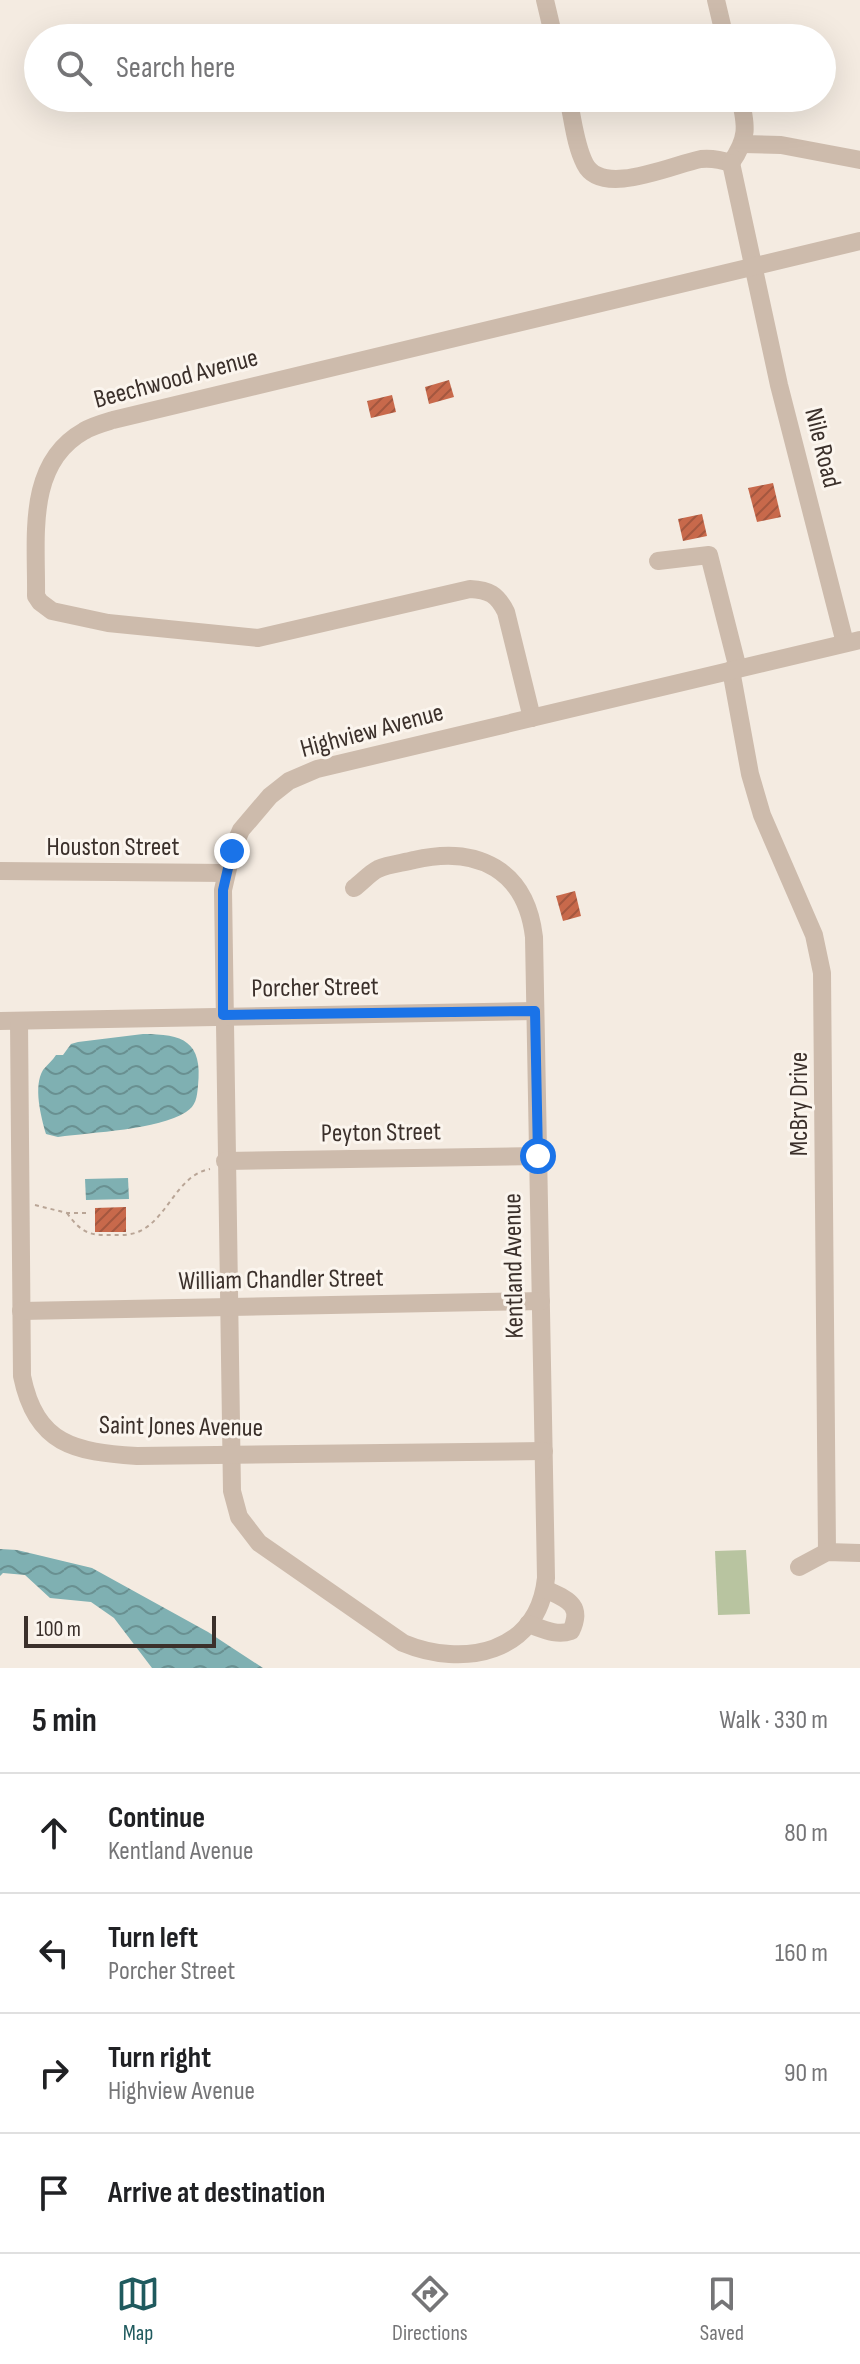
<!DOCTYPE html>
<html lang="en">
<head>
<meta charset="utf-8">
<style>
  :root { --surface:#fff; --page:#f2f2f2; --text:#202124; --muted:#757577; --line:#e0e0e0; --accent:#1f5a5e }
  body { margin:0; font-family:"Sofia Sans Condensed",sans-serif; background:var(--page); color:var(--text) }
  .scale { position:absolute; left:24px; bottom:20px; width:192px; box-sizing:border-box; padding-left:8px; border:4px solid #3b302b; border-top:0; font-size:22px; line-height:28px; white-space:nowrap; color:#3b302b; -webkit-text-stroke:6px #fbf5ee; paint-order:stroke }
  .stop { position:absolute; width:24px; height:24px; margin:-18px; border:6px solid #1a73e8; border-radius:50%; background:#fff }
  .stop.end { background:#1a73e8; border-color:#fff; box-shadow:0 2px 8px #0008 }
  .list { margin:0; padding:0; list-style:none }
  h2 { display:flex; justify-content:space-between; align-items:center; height:104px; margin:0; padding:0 32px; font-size:34px }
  h2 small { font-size:26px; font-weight:400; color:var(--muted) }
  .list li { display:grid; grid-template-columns:52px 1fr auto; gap:24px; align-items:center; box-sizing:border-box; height:120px; padding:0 32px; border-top:2px solid var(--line) }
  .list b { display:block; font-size:30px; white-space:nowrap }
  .list p { margin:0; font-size:26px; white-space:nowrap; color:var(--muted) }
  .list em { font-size:26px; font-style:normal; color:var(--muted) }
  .icon { flex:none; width:44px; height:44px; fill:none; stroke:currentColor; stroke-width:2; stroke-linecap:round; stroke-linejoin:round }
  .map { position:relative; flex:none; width:860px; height:1668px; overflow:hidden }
  .search { position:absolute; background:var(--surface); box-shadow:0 8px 32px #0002; left:24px; right:24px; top:24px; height:88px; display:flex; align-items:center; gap:20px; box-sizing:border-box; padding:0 28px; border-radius:44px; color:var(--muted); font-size:30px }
  .sheet { height:584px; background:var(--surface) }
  nav { display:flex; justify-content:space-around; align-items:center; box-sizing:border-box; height:112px; border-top:2px solid var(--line); background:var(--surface); font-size:22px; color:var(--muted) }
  nav a { display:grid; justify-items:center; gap:4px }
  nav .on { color:var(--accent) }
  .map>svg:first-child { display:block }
</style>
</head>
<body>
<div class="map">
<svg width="860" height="1668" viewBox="0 0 860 1668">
  <defs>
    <pattern id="water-waves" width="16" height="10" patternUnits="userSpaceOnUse" patternTransform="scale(2)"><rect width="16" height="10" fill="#7fb0b2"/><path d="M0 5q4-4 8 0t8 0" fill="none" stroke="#699091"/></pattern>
    <pattern id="building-hatch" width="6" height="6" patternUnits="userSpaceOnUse" patternTransform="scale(2)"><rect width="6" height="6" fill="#c8694b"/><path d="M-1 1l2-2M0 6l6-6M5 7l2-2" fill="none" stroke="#a4573f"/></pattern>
  </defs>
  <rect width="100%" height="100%" fill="#f4ebe1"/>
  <path fill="#b8c4a0" d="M746,1550l4,64 -32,1 -3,-64z"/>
  <g fill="url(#water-waves)">
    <path d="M143,1034c40,0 60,7 55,52 -1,11 -2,20 -12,26 -28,18 -93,20 -128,25l-12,-3c-5,-17 -13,-48 -3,-64 4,-5 10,-10 13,-15h7l8,-11 7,-2z"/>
    <path d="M128,1178l1,21 -43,1 -1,-21z"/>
    <path d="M0,1549l17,1 75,18 116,64 55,36h-111l-38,-50 -23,-16 -41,-4 -25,-23 -22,-2 -3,3z"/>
  </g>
  <g fill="url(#building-hatch)">
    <path d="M449,380l5,17 -25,7 -4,-17z"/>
    <path d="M392,395l4,17 -25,6 -4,-17z"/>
    <path d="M773,483l8,34 -24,5 -9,-34z"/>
    <path d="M702,514l5,22 -24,5 -5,-22z"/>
    <path d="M575,891l6,25 -18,5 -7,-25z"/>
    <path d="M126,1207v25h-31v-24z"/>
  </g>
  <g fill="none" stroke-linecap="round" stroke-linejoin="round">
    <g stroke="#b9a596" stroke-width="2" stroke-dasharray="4 4" stroke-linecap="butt">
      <path d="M35,1205l32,8h23"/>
      <path d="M67,1213c12,17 21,23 42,22 10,0 21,1 31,-4 28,-13 37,-56 70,-62"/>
    </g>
    <g stroke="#cdbbac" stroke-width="18">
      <path d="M545,0l9,38"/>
      <path d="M716,0l9,38"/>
      <path d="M568,98c5,21 7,47 17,66 17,34 89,0 116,-5 11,-1 21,1 30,4 17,-25 16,-36 9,-65"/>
      <path d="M743,144l38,1 79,15"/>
      <path d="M731,163l48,222 66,258"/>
      <path d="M658,561l51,-6 29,114"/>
      <path d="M731,670l19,104 12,41 52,120 8,38 5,579"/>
      <path d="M532,718l-26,-106c-9,-18 -17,-22 -36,-23l-212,49 -150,-15 -56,-12 -12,-9 -4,-6c1,-57 -11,-132 48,-165 8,-5 19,-8 29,-11l747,-179"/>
      <path d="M0,871l226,2"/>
      <path d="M354,888c8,-6 16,-15 24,-19 11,-5 25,-6 36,-9 64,-15 112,10 120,77l12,641c-8,76 -83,90 -143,65l-144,-100 -20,-26 -7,-26 -9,-601 9,-39 9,-21 29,-34 19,-15 28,-12 543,-129"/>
      <path d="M0,1021l535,-10"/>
      <path d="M19,1021l3,355c14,69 53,76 115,80l407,-5"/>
      <path d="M225,1161l313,-5"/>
      <path d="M21,1311l520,-10"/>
      <path d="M799,1567l28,-15 33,1"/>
      <path d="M528,1624c15,5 28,12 43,7 13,-27 -5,-32 -26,-42"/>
    </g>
  </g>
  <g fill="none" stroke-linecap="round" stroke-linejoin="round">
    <path stroke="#1a73e8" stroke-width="10" d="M232,851l-9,39v125l312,-4 3,145"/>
  </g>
  <g text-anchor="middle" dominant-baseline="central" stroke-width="6" stroke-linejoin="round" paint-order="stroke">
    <g font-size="26" fill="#3b302b" stroke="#fbf5ee">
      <text transform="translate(176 379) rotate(-15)">Beechwood Avenue</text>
      <text transform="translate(822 448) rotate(76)">Nile Road</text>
      <text transform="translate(372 731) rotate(-15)">Highview Avenue</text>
      <text x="113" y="847">Houston Street</text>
      <text transform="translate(315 988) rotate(-1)">Porcher Street</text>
      <text transform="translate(799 1104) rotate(-90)">McBry Drive</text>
      <text transform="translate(381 1133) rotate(-1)">Peyton Street</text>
      <text transform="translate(514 1266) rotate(-91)">Kentland Avenue</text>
      <text transform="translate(281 1280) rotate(-1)">William Chandler Street</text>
      <text transform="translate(181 1427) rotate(1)">Saint Jones Avenue</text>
    </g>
  </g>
</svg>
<div class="scale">100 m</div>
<div class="stop" style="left:538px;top:1156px"></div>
<div class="stop end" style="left:232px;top:851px"></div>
<div class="search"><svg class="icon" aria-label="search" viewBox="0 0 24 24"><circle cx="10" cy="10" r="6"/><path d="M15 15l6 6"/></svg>Search here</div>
</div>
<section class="sheet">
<h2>5 min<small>Walk · 330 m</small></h2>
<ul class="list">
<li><svg class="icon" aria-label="ahead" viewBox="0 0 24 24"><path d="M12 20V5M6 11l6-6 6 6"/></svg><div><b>Continue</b><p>Kentland Avenue</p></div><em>80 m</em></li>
<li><svg class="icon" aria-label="left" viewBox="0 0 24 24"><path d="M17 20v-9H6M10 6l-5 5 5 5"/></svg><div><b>Turn left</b><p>Porcher Street</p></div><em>160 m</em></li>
<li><svg class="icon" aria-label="right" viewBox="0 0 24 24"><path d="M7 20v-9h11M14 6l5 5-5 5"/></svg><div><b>Turn right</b><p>Highview Avenue</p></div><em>90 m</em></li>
<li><svg class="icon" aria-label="arrive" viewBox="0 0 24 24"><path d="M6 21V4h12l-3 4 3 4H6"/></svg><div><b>Arrive at destination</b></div></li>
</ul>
</section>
<nav>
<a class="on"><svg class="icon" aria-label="map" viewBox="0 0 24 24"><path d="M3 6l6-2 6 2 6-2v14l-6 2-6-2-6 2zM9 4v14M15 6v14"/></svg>Map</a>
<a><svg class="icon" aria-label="directions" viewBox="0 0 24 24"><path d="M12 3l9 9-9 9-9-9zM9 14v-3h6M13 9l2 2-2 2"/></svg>Directions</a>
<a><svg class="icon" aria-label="saved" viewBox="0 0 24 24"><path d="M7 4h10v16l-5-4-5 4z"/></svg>Saved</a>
</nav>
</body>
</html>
